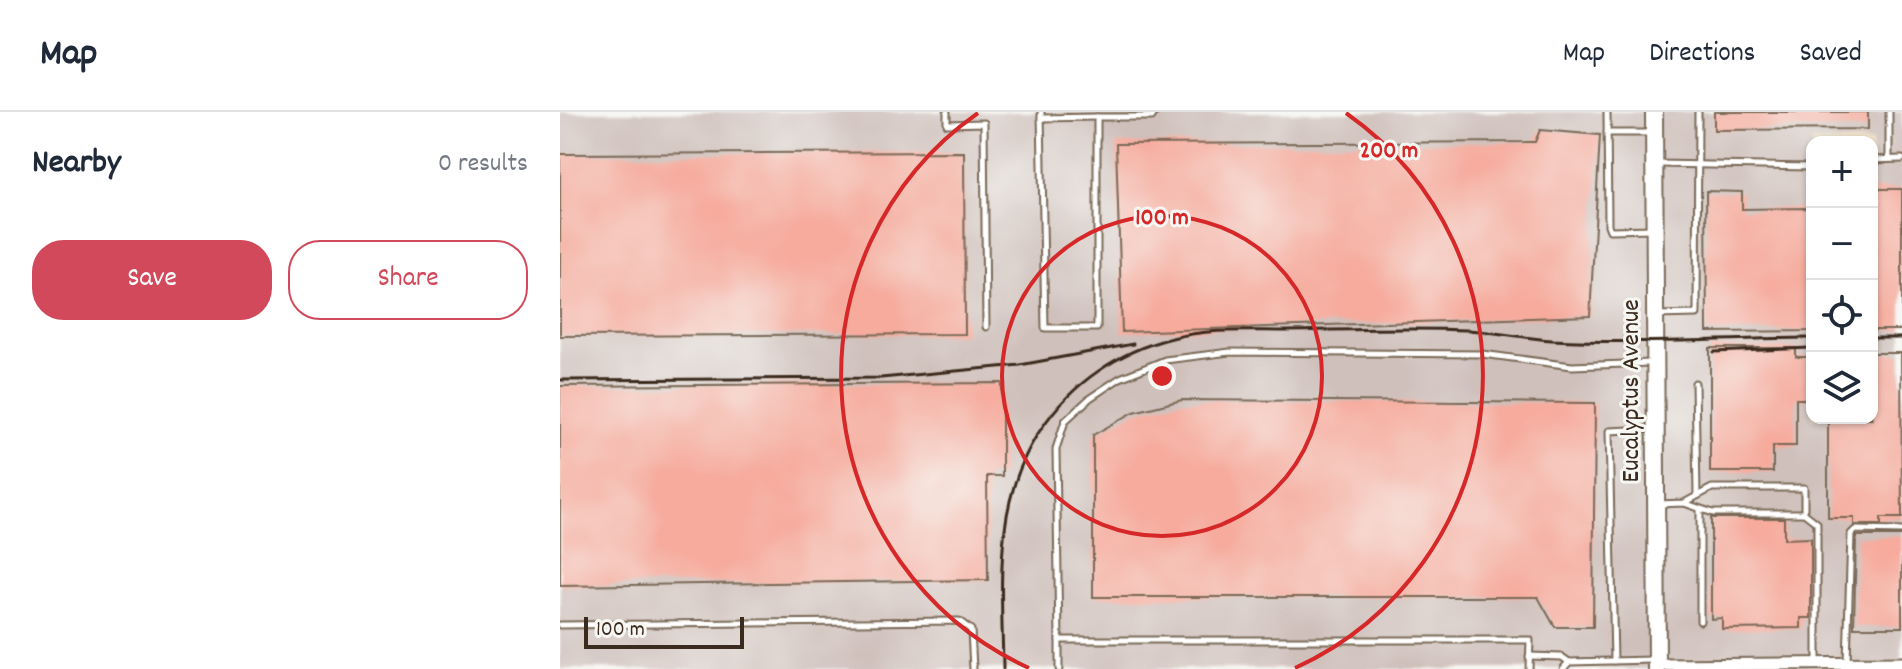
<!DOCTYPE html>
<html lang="en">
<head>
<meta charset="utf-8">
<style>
  :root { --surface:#fff; --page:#f2f2f3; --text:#1f2937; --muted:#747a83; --line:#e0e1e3; --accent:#d1495b }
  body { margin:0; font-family:Dekko,sans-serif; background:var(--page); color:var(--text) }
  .controls { position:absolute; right:24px; top:24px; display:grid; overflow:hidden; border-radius:16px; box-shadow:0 2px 6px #0004 }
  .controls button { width:72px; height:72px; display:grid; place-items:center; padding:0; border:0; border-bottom:2px solid var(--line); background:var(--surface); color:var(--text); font:40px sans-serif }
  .scale { position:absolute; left:24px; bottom:20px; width:160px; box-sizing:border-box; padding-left:8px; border:4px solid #3b2a1e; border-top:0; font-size:22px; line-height:28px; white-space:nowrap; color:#3b2a1e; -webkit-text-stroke:6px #f6f6f2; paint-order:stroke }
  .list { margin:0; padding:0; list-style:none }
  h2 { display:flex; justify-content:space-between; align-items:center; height:104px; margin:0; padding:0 32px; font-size:34px }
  h2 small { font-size:26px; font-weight:400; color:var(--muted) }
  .actions { display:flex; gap:16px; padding:24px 32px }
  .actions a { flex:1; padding:18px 0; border:2px solid var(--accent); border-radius:32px; text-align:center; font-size:28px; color:var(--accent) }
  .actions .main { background:var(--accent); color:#fff }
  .icon { flex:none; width:44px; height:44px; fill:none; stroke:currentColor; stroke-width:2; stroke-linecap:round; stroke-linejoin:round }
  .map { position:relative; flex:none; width:1342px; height:557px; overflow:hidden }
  header { display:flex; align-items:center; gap:48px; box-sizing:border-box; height:112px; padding:0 40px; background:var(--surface); border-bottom:2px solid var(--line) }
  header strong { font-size:38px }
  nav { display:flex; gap:44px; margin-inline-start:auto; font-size:28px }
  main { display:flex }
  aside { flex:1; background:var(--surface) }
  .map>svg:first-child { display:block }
</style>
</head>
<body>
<header>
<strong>Map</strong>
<nav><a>Map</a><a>Directions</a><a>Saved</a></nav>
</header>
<main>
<aside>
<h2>Nearby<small>0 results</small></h2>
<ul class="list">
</ul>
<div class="actions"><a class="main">Save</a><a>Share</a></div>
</aside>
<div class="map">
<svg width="1342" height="557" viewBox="0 0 1342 557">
  <rect width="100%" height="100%" fill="#f6f6f2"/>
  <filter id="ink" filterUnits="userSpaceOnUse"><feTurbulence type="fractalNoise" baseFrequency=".0125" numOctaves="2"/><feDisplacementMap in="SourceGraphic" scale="16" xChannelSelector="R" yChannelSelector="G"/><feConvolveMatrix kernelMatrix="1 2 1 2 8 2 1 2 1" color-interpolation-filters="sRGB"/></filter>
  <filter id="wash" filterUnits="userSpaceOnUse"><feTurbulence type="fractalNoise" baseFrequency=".006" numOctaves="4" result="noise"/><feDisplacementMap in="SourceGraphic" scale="32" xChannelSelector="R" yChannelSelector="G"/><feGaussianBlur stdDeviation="1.8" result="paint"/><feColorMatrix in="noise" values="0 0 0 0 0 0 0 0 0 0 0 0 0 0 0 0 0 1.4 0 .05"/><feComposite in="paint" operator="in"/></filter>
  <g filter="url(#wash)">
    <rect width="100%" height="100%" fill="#f0dfc1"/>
    <path fill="#cfc0bb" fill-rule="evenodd" d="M0,0h1342v557h-1342zM1252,30h60v276h-60z"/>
    <g id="blocks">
      <g fill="#f6ab9d">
        <path d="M1154,0h154v17l-154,1z"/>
        <path d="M980,18l60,5 -10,181 -468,16 -6,-188 419,-2z"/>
        <path d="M404,40l1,182 -405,2v-182z"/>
        <rect x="1312" y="77" width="30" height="141"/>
        <path d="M1146,79l36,1v17l70,-1v123l-105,1z"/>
        <path d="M1150,236h86v9h13v42h-13v47h-23v26h-63z"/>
        <path d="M1312,241h29l1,165h-21v7h-27v-7h-26v-100h44z"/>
        <path d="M442,271v93h-15l1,104 -428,6v-200z"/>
        <path d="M622,288l413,3 -2,224h-38l-17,-30h-445v-162l41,-23z"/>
        <path d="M1151,406h73v21l27,-1v80h-10v10l-79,1v-11l-11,1z"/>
        <path d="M1296,424h46v91h-48z"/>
      </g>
    </g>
  </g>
  <g filter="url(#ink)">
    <use href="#blocks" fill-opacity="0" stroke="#7a6957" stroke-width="2"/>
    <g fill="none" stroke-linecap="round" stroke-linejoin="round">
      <defs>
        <g id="lane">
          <path d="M387,0v12l37,-1 2,204"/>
          <path d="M481,0l4,216h52v-211h55l3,-5"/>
          <path d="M1047,0l1,113 2,5 43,-1"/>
          <path d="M1329,0v47"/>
          <path d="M481,6l56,-1"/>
          <path d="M1047,21h43"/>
          <path d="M1312,48l30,-1"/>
          <path d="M1099,52l153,3"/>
          <path d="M1096,203l41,-1 1,-202"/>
          <path d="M1135,271l2,111"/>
          <path d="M1098,392l26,-1 28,-15h92v25h-91l-29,-10"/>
          <path d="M1140,399v110"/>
          <path d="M1244,401l13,10v140"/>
          <path d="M0,513l399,-4 12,9 2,39"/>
          <path d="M499,528l-3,-191 9,-28 25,-23 30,-20 45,-18 65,-8 252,2 90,12 79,-3"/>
          <path d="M969,544l33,1 7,5 83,-2"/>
          <path d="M1054,549l-5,-230 42,-2"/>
          <path d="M1287,550l4,-128 4,-4 47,1"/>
          <path d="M499,557v-29h471l-1,29"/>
          <path d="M1003,557l6,-7"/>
        </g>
        <path id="street" d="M1097,553l245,-2"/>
        <path id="secondary" d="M1094,0l3,557"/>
      </defs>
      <use href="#lane" stroke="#7a6957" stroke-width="9"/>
      <use href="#street" stroke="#7a6957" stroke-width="15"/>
      <use href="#secondary" stroke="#7a6957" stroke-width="20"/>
      <use href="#lane" stroke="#fff" stroke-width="5"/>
      <use href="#street" stroke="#fff" stroke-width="11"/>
      <use href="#secondary" stroke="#fff" stroke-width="16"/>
      <g stroke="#3b2a1e" stroke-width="3">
        <path d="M1312,226h30"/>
        <path d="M1154,240l96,-4"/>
        <path d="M0,268l321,-2 139,-13 113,-21"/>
        <path d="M443,557c-1,-82 -11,-169 38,-240 31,-46 78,-78 131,-91 37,-10 76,-7 114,-7 61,-1 122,-4 182,-1 28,2 56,8 84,10 86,4 174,-1 260,-2"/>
      </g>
    </g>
  </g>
  <g fill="none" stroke="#d62828" stroke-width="4">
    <circle cx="602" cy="264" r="160"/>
    <path d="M469 556A321 321 0 0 1 418 1M786 1A321 321 0 0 1 735 556"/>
  </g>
  <g text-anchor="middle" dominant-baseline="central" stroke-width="6" stroke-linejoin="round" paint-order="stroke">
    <g font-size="26" fill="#3b2a1e" stroke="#f6f6f2">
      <text transform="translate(1072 279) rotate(-90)">Eucalyptus Avenue</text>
    </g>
  </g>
  <circle cx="602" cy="264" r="12" fill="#d62828" stroke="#f6f6f2" stroke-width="4"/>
  <g font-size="24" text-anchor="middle" font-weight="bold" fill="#d62828" stroke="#f6f6f2" stroke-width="6" stroke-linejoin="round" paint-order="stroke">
    <text x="829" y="45">200 m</text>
    <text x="602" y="112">100 m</text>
  </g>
</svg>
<div class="controls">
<button>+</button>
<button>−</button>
<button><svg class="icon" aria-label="locate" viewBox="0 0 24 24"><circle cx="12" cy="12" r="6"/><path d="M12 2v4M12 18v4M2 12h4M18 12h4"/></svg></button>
<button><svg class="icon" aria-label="layers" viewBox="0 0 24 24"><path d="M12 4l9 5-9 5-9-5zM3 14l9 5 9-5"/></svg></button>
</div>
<div class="scale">100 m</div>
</div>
</main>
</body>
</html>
